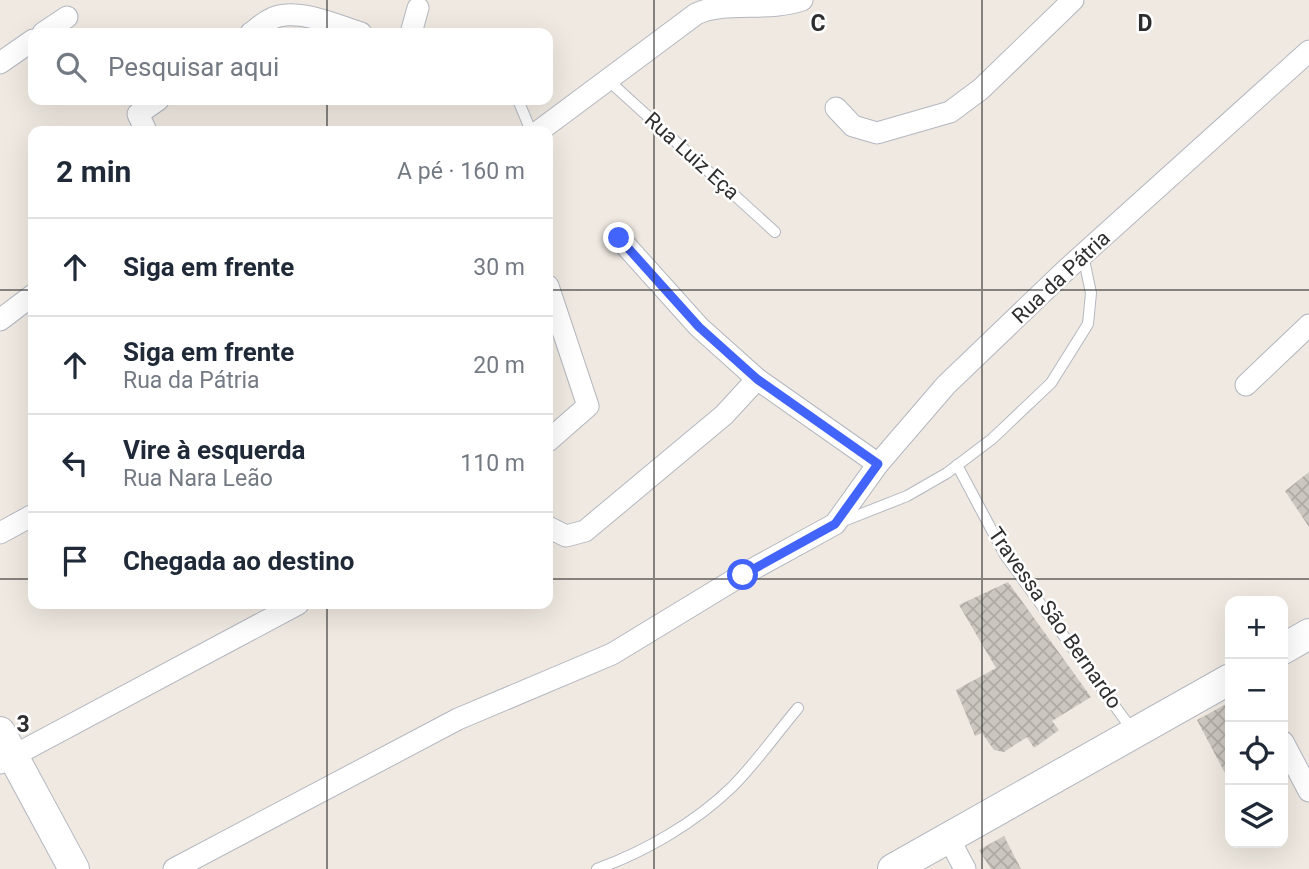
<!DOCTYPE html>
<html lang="pt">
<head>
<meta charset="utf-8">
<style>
  :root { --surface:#fff; --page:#f2f2f3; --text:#1f2937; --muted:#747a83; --line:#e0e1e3 }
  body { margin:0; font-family:Roboto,sans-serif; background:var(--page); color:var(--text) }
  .controls { position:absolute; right:21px; bottom:21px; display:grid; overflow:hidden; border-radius:14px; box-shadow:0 7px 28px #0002 }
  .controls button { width:63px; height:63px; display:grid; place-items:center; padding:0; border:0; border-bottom:2px solid var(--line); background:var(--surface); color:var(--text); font:35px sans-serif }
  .stop { position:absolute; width:21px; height:21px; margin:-16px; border:5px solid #4264fb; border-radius:50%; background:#fff }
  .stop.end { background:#4264fb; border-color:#fff; box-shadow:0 2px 7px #0008 }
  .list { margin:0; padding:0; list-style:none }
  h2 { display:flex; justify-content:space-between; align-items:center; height:91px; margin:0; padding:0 28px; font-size:30px }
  h2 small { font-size:23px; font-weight:400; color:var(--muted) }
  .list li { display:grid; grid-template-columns:46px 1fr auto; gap:21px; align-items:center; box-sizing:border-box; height:98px; padding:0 28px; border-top:2px solid var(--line) }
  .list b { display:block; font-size:26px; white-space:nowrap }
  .list p { margin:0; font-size:23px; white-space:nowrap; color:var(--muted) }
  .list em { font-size:23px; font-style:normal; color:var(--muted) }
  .icon { flex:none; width:38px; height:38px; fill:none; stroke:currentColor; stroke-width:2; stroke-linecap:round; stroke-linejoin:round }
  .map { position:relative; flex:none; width:1309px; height:869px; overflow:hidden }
  .search { position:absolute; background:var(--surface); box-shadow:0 7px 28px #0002; left:28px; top:28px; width:525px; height:77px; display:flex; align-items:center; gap:18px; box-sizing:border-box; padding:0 24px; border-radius:14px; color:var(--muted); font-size:26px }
  .panel { position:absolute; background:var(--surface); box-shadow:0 7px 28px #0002; left:28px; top:126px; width:525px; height:483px; border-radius:14px }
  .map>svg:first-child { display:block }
</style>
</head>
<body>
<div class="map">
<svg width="1309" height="869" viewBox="0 0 1309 869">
  <defs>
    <pattern id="building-cross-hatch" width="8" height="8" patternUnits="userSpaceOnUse" patternTransform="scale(1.75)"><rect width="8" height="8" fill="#cbc7bf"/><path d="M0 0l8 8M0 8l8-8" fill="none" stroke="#afaba4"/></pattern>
  </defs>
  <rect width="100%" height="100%" fill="#efe9e1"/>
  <g fill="url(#building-cross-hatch)">
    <path d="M1309,472v55l-24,-36z"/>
    <path d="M1008,582l83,115 -39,24 7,9 -25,18 -7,-11 -23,15 -10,-2 -12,-17 -7,3 -19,-46 40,-22 -37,-63z"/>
    <path d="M1230,702v71l-4,2 -29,-55z"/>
    <path d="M1004,836l17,33h-30l-12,-19z"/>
  </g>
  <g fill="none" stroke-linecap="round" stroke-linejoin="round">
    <defs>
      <g id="lane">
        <path d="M609,81l166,151"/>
        <path d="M518,100l13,31"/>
        <path d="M957,465l48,90 128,176"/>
        <path d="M841,522l66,-26 40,-23 45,-34 59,-56 37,-59 3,-31 -8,-38"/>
        <path d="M597,869c47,-17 98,-46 135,-82 24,-24 44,-53 66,-79"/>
      </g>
      <g id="street">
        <path d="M43,33l24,-16"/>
        <path d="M251,33c8,-6 18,-15 28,-17 24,-6 59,10 82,17"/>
        <path d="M411,33l7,-25"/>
        <path d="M0,63l33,-23"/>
        <path d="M836,108l17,18 24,7 73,-21 31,-23 92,-89"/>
        <path d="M146,131l-8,-17 20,-14"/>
        <path d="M539,131l157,-117c28,-14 72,-2 106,-14"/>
        <path d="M619,238l80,89 58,52 121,85"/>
        <path d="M548,286l40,120 -40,35"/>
        <path d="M0,320l33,-25"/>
        <path d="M1246,385l63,-60"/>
        <path d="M548,527l18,9 19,-5 139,-116 33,-36"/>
        <path d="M0,533l33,-18"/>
        <path d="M1283,742l26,49"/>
        <path d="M0,763l298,-159"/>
        <path d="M948,837l17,32"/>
        <path d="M174,869l284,-150 154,-65 130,-79 93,-51 43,-60 68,-79 121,-116 242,-218"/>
      </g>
      <g id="secondary">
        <path d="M1283,649l26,-15"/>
        <path d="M0,732l74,137"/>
        <path d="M893,869l337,-190"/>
      </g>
    </defs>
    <use href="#lane" stroke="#b4b7c1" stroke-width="12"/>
    <use href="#street" stroke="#b4b7c1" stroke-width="23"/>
    <use href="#secondary" stroke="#b4b7c1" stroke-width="32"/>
    <use href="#lane" stroke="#fff" stroke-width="10"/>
    <use href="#street" stroke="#fff" stroke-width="21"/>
    <use href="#secondary" stroke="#fff" stroke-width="30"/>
  </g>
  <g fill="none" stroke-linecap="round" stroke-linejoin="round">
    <path stroke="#4264fb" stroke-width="9" d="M619,238l80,89 58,52 121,85 -43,60 -92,51"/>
  </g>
  <path fill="none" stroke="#2e2e2e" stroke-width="2" stroke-opacity="0.55" d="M327,0v33M654,0v869M982,0v869M327,100v31M0,290h33M548,290h761M0,579h33M548,579h761M327,604v265"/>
  <g text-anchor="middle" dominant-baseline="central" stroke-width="5" stroke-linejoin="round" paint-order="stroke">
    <g font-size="21" fill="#2e2e2e" stroke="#fff">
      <text transform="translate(692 156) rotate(42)">Rua Luiz Eça</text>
      <text transform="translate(1061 277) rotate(-43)">Rua da Pátria</text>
      <text transform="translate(1055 618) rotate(55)">Travessa São Bernardo</text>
    </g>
  </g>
  <g font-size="23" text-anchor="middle" font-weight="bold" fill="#2e2e2e" stroke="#fff" stroke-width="5" stroke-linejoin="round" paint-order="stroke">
    <text x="818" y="31">C</text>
    <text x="1145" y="31">D</text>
    <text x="23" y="732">3</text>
  </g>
</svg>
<div class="controls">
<button>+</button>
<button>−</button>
<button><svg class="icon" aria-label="locate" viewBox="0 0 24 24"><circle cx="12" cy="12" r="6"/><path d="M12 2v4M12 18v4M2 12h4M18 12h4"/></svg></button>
<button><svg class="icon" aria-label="layers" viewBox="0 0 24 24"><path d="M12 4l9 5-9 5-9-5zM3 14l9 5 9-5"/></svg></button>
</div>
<div class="stop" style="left:743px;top:575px"></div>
<div class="stop end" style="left:619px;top:238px"></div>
<div class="search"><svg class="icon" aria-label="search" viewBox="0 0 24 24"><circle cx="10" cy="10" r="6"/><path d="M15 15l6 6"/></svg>Pesquisar aqui</div>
<section class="panel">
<h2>2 min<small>A pé · 160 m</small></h2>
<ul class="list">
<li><svg class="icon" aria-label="ahead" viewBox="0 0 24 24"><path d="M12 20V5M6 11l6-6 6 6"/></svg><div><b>Siga em frente</b></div><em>30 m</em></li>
<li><svg class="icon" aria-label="ahead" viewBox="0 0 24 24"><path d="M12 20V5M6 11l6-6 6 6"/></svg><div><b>Siga em frente</b><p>Rua da Pátria</p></div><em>20 m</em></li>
<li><svg class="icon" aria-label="left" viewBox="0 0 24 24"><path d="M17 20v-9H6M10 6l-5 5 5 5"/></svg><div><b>Vire à esquerda</b><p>Rua Nara Leão</p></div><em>110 m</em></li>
<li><svg class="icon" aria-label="arrive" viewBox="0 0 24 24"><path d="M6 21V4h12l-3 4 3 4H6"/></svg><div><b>Chegada ao destino</b></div></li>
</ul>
</section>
</div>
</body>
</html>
